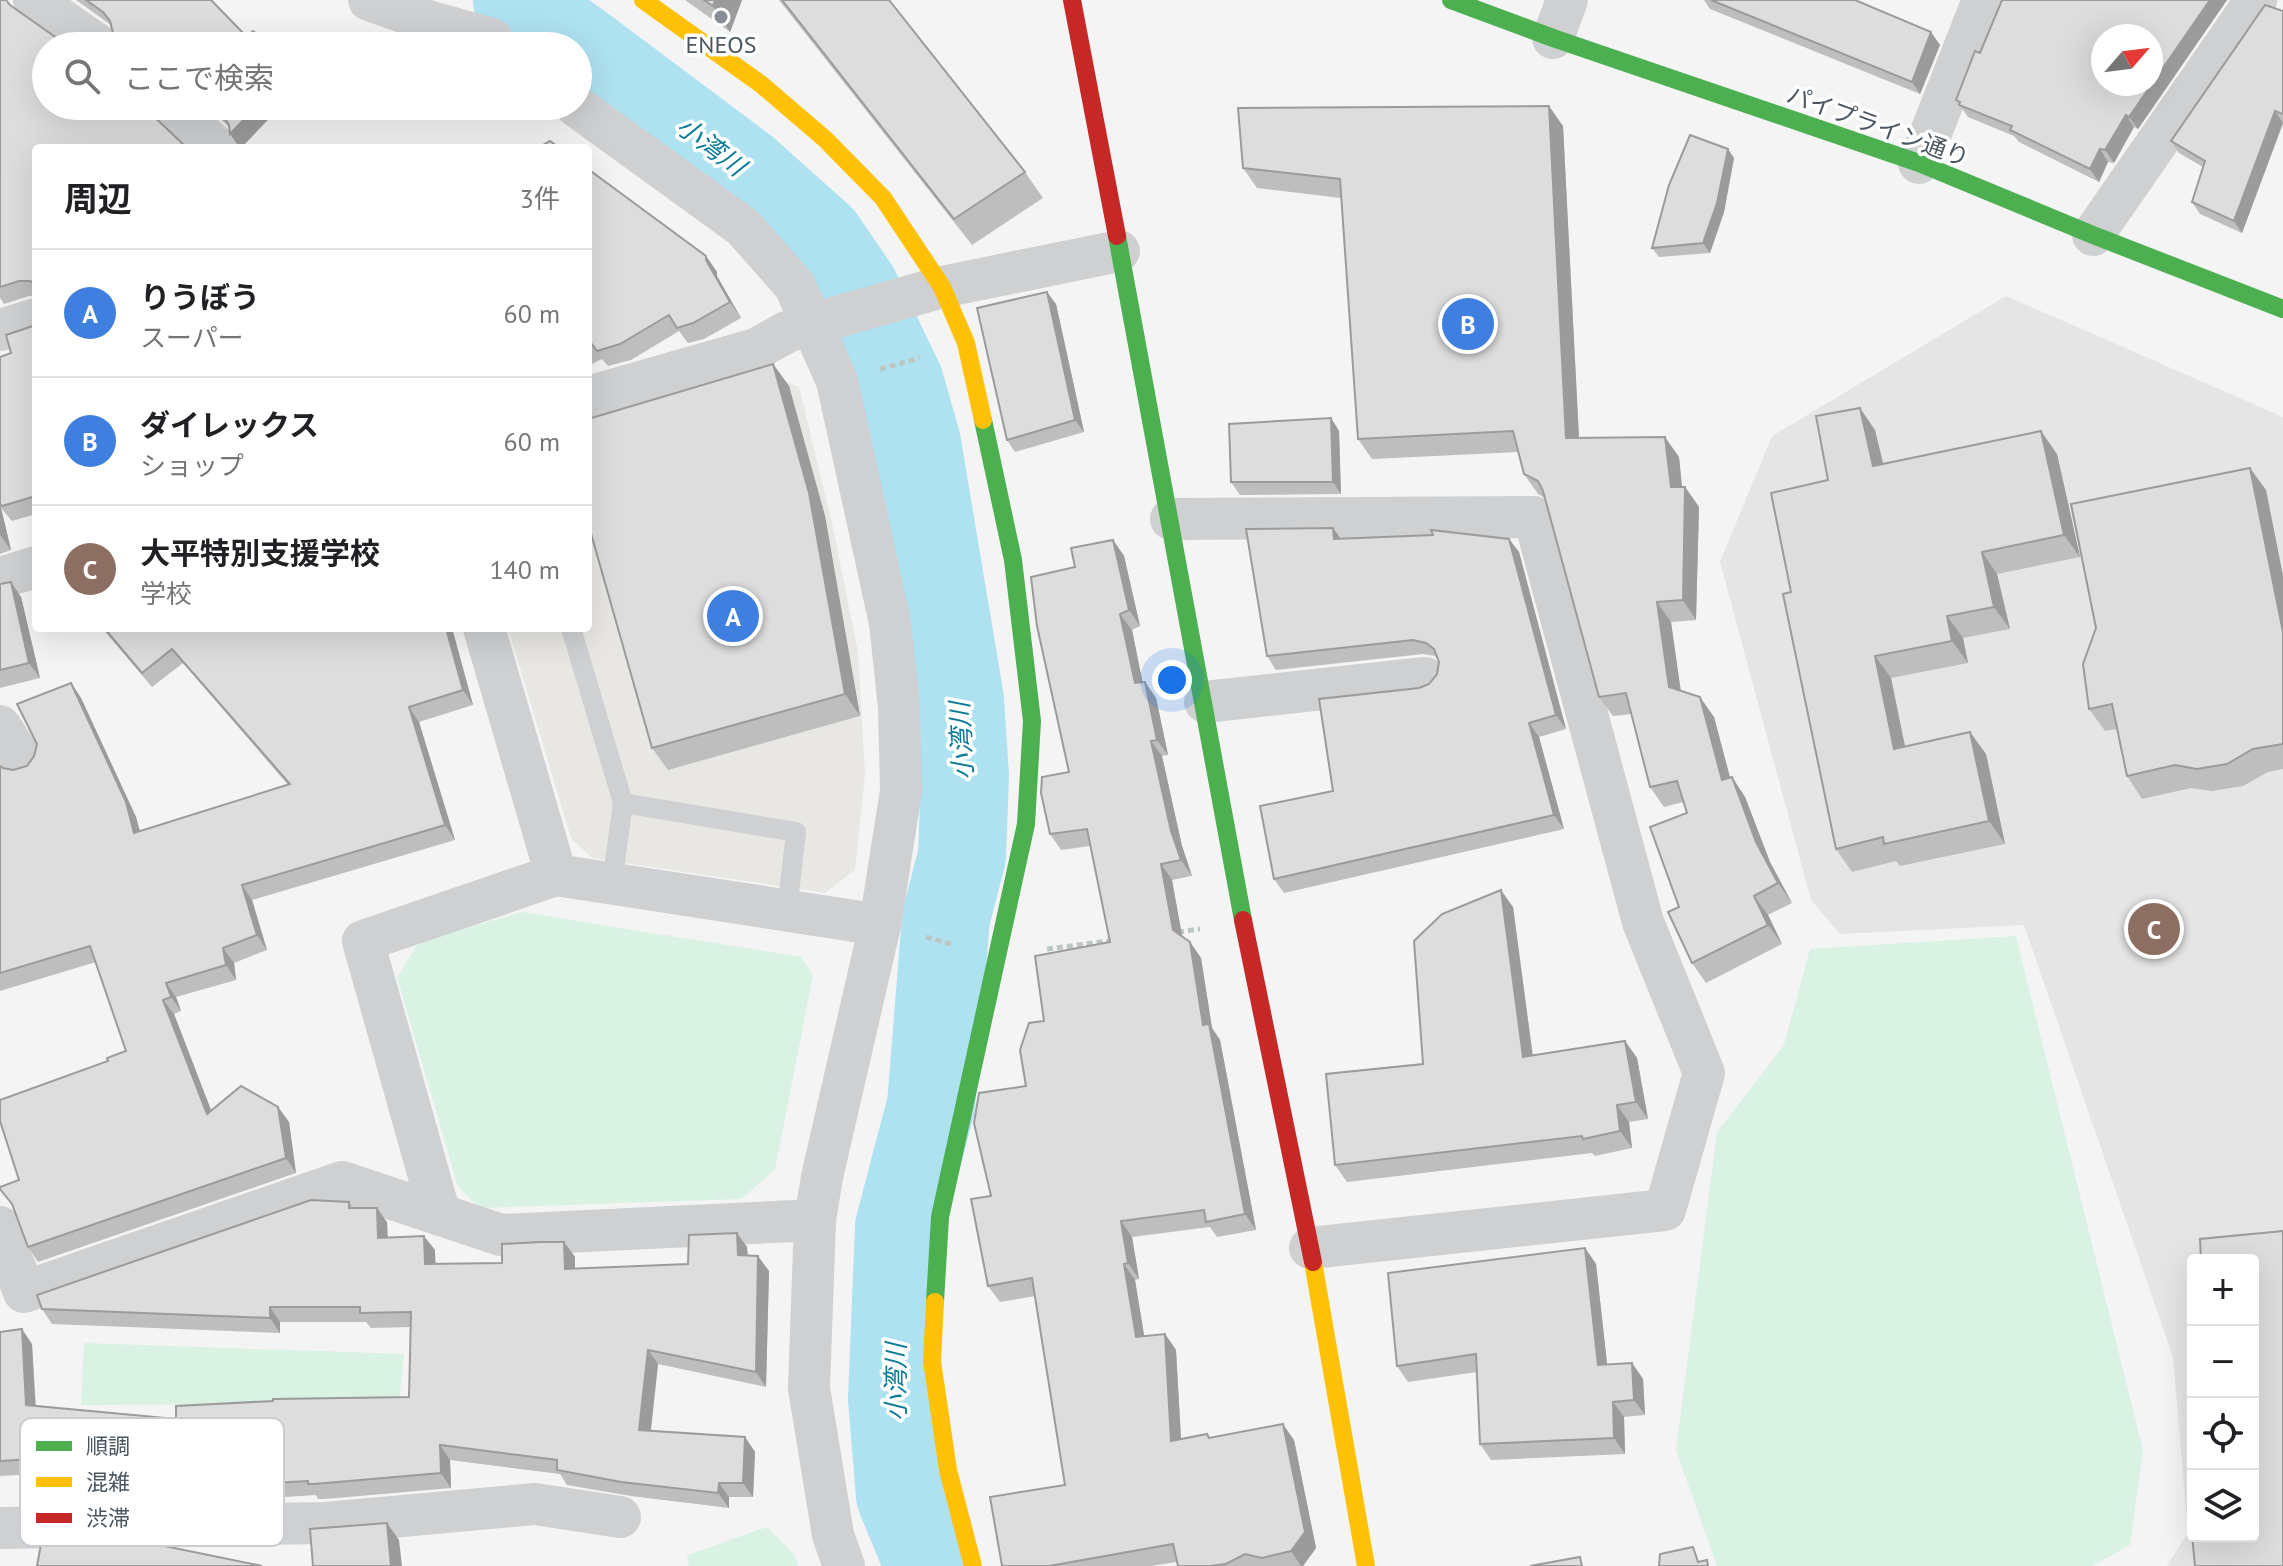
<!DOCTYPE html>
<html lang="ja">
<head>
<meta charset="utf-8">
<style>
  :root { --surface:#fff; --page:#f2f2f2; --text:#202124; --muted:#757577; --line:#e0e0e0; --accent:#868d94 }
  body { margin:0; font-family:"PT Sans","Noto Sans JP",sans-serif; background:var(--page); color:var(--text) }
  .controls { position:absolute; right:24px; bottom:24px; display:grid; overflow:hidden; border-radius:8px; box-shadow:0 8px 32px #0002 }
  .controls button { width:72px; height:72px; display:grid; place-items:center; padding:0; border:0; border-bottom:2px solid var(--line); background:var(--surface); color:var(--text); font:40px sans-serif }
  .compass { position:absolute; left:2091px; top:24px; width:72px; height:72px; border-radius:50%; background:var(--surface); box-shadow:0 8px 32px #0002; rotate:62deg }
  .you { position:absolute; left:1172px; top:680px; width:28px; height:28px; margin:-20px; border:6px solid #fff; border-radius:50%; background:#1a73e8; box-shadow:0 0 0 12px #1a73e833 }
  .badge { display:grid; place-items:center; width:52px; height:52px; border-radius:50%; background:var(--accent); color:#fff; font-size:26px; font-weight:700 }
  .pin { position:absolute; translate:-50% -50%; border:4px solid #fff; box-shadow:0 2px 8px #0006 }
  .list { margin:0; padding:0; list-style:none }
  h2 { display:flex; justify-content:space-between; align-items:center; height:104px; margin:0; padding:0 32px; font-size:34px }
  h2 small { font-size:26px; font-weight:400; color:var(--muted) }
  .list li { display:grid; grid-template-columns:52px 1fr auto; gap:24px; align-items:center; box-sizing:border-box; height:128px; padding:0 32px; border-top:2px solid var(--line) }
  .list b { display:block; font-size:30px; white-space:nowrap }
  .list p { margin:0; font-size:26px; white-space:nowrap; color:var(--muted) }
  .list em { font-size:26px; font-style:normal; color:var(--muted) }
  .icon { flex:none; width:44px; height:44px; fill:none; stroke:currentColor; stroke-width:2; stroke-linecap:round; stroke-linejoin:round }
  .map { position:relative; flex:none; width:2283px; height:1566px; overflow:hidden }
  .search { position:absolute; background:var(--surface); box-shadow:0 8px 32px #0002; left:32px; top:32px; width:560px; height:88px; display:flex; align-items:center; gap:20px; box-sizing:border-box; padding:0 28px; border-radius:44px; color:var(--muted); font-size:30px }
  .panel { position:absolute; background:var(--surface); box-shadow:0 8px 32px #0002; left:32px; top:144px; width:560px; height:488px; border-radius:8px }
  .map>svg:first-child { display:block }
</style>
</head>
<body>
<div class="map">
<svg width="2283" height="1566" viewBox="0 0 2283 1566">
  <rect width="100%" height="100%" fill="#f4f4f4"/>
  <path fill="#e8e7e3" d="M781,380l18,7 33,136 26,129 7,122 -10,96 -30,23 -233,-35 -21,-20 -63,-210h80v-187z"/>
  <path fill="#e6e5e6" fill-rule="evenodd" d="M2006,296l277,121v1149h-116l21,-34 -15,-175 -149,-432 -184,9 -29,-34 -91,-338 52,-126zM2193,1260h60v276h-60z"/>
  <g fill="#d9f2e3">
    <path d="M522,912l279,45 12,18 -38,195 -34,29 -261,9 -22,-21 -61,-210 23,-36z"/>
    <path d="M2016,936l127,515 -13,94 -38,21h-375l-41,-116 41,-318 67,-87 26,-96z"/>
    <path d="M84,1343l320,11 -5,49 -318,2z"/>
    <path d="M767,1527l27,27 4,12h-109l-2,-11z"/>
  </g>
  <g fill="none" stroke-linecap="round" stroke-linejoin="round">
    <g stroke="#aee2f0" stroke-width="88">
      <path d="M517,0l60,46"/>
      <path d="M578,46l167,125 75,67 35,51 45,94 17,60 43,257 5,76 -3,80 -16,62 -15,187 -32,122 -7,172 8,97 29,70"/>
    </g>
    <g stroke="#bcc7c4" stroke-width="5" stroke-dasharray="6 4" stroke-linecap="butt">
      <path d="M880,369l40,-11"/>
      <path d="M1178,932l22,-3"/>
      <path d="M926,937l25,7"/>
      <path d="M1047,949l69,-9"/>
    </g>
    <g stroke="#ced0d2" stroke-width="20">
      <path d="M571,628l52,175 -11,80"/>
      <path d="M623,803l173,29 -9,78"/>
    </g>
    <g stroke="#ced0d2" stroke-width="42">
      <path d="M34,0l65,46"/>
      <path d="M369,0l62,22 61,17"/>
      <path d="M1553,38l14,-38"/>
      <path d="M171,106l46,42"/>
      <path d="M576,106l167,121 52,59 42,95 53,242 9,84 2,84 -21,134 -58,252 -7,43 -6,168 24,147 11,31"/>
      <path d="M1919,163l64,-163"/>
      <path d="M2093,235l163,-235"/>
      <path d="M0,330l36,-11"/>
      <path d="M588,397l168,-48 31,-17 25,-8 130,-37 177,-36"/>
      <path d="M1171,519l363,-2 109,405 61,151 -39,137 -355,38"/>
      <path d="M0,578l36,-11"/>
      <path d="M484,628l72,247"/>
      <path d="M1205,702l220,-24"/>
      <path d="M0,726l23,35"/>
      <path d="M440,1215l-77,-274 193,-66 324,50"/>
      <path d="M0,1227l24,65 318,-110 159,53 314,-15"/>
      <path d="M0,1528l326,-5 209,-19 85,13"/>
    </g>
    <g stroke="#4caf50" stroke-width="18">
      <path d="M1451,0l102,38 366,125 174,72 190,74"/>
      <path d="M1117,236l126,684"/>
      <path d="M935,1302l5,-85 86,-393 6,-103 -19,-161 -30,-140"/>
    </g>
    <g stroke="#ffc107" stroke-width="18">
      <path d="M643,0l119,85 63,54 58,59 59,89 24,56 17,77"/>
      <path d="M1313,1262l53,304"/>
      <path d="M935,1302l-3,59 16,109 25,96"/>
    </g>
    <g stroke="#c62828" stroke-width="18">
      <path d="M1072,0l45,236"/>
      <path d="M1243,920l70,342"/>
    </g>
  </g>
  <g fill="#bebebf">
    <path d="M0,0l12,6 34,100h102v6l-112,36v148h-7l-25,8 -4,-6z"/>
    <path d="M76,0h135l36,37 -134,-4 -2,-8z"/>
    <path d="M685,0h57l-12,32z"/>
    <path d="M779,0h110l136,172 18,26 -71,47z"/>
    <path d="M1704,0h152l84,45 -20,49 -210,-85z"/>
    <path d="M2002,0h225l-89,129 -4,-2 -20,36 -6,-1 -9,20 -80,-40 -5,-6 -46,-19 -12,-17 24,-47z"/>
    <path d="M2283,11v112l-41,110 -42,-19 -8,-12 11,-35 -24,-14 -8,-12z"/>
    <path d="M207,106h74l-40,42h-1l-11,-21z"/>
    <path d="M1563,126l16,312 100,19 3,30h3l14,20 -3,113 -25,2 9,68 34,27 16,61 2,-1 13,20 25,65 22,41 -24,12 14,29 -76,39 -14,-20 -13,-56 8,-94 -4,-11 -19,5 -14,-20 -19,-73 -18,2 -14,-19 -54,-199 -7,-4 -14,-20 -6,-22 -146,7 -14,-20 -17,-241 -84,-10 -14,-20z"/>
    <path d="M1734,158l-10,54 -14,41 -51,4 -7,-9z"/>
    <path d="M588,169l118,87 11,16v4l24,42 -37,21 -16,4 -9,-12 -48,29 -23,6 -6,-7 -14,7z"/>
    <path d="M1056,304l28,128 -69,20 -8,-12z"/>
    <path d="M36,325v189l-24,7 -11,-13 10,42 -11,4v-197l11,-4 22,-26z"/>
    <path d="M773,364l16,22 36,130 35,200 -192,54 -16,-22z"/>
    <path d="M1331,418l8,13 2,63 -101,1 -9,-13z"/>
    <path d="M1875,430l8,34 174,-10 23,103 -83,17 13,55 -47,9 5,25 -77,15 14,69 81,7 19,90 -105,22 -4,-5 -44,11 -16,-23 -8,-369z"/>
    <path d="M2266,490l17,86v193l-15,3 -25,14 -31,5 -21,-3 -49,11 -15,-23 -10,-47 -12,2 -16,-22z"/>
    <path d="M1333,528l7,10 169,1 10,13 47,177 -27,8 25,92 -280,64 -10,-14 59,-88 86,-103 10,-4 8,-10 2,-12 -4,-6 -12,-2 -147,16 -9,-14z"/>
    <path d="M1113,540l11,16 16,70 -8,4 10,52h3l11,16 12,57 -6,1 20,90 10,30 -20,4 10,57 8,5 11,16 11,70 8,12 36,190 -39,7 -7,-10 -78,10 7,42 -4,1 9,56 21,-2 11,16 5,89 28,-1 85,2 22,108 -13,18h-125l-1,-4 -26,4h-149l63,-81 -30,-189 -35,6 -12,-16 3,-90 53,-175 66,-79 -20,-96 -29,4 -11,-16 19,-62 6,-205z"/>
    <path d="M0,584l21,13 19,81 -40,10z"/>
    <path d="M102,628h350l21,77 -54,17 36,118 -203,60 15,50 -33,13 2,17 -60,17 5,14 -7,3 37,97 67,-4 11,15 7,51 -258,89 -10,-15 -14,-40 -14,-18 19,-9 89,-119 18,-10 -30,-89 -96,29v-225l3,2 10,2 14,-4 7,-10 37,-73 10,15 55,119 4,14 148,-46 -105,-122 -31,24z"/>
    <path d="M1513,907l20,149 92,-15 12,17 11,61 -19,3 3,26 -37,8 -3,-3 -245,29 -12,-17 88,-101z"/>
    <path d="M349,1202l5,6 33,14 1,16 47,12v13h67l62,-21 11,15v11l113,-4 49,-31 10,14 1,8 21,16 -3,116 -108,-23 -7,67 94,6 10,15 -2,45h-24v11l-98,-12 -64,-11 -7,-11 -110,-14 1,28 -126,11h-7l-2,-4 -91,6 -135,2 -10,-15 1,-17 -81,5v-144l32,12 4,62 140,13 233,-22 2,-70 -40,1 -5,-6h-86v11l-228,-9 -10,-15z"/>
    <path d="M1585,1248l11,16 11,100 25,-1 11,16 2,36 -21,2 1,37 -134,6 -11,-16 -3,-72 -69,10 -11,-16z"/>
  </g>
  <g fill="#9b9b9b">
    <path d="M715,0h27l-12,32 -17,-26z"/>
    <path d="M2210,0h17l-89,129 -9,-12z"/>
    <path d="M1931,32l9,13 -20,49 -8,-12z"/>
    <path d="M257,106h24l-40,42h-1l-10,-14z"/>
    <path d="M1549,106l14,20 17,332 -14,-20z"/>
    <path d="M2275,111l8,12 -41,110 -8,-12z"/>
    <path d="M2126,115l8,12 -20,36 -9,-13z"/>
    <path d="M1728,149l6,9 -10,54 -14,41 -7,-10z"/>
    <path d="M2100,149l8,13 -9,20 -9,-13z"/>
    <path d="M706,256l11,16v4l24,42 -11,-16 -24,-42z"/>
    <path d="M1047,292l9,12 28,128 -9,-12z"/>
    <path d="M773,364l16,22 36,130 35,200 -15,-22z"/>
    <path d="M1860,408l15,22 14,58 -16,-22z"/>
    <path d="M1331,418l8,13 2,63 -8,-12z"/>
    <path d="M2041,431l16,23 23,103 -16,-22z"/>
    <path d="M1665,437l14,20 5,50 -13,-20z"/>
    <path d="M2250,468l16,22 17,86v56z"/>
    <path d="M1685,487l14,20 -3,113 -13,-20z"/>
    <path d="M0,506l1,2 10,42 -11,-15z"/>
    <path d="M1333,528l10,14 -9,-3z"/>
    <path d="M1509,539l10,13 47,177 -10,-14z"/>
    <path d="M1113,540l11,16 16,70 -11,-16z"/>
    <path d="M1982,552l15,22 13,55 -16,-22z"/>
    <path d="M11,582l10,15 19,81 -11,-15z"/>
    <path d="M1657,602l14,20 12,84 -14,-19z"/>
    <path d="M1120,614l12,16 14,69 -11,-16z"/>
    <path d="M1947,616l16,22 5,25 -16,-22z"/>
    <path d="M446,628h6l21,77 -10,-15z"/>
    <path d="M1875,656l16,22 19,93 -16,-22z"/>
    <path d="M1145,682l11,16 12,57 -11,-15z"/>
    <path d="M71,683l10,15 55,119 8,31 -10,-15z"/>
    <path d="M1700,697l14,20 22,83 -14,-20z"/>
    <path d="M409,707l10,15 36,118 -10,-15z"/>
    <path d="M1529,723l10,14 25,92 -10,-14z"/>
    <path d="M1970,732l16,22 19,90 -16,-23z"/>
    <path d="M1151,741l11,15 20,90 10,30 -11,-16 -10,-29z"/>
    <path d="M1732,777l13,20 25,65 22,41 -14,-20 -22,-41z"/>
    <path d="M1161,864l11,16 12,66 -11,-16z"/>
    <path d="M242,885l10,15 15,50 -10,-15z"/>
    <path d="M1501,890l12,17 22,167 -12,-17z"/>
    <path d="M1754,896l14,19 14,29 -14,-19z"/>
    <path d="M1190,942l11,16 11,70 8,12 36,190 -11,-16 -42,-189z"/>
    <path d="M223,948l11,15 2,17 -10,-15z"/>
    <path d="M166,983l10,14 5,14 -10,-14z"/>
    <path d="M163,1000l11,14 44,114 -11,-14z"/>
    <path d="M1625,1041l12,17 11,61 -12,-17z"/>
    <path d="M1617,1105l12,17 3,26 -12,-17z"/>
    <path d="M278,1107l11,15 7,51 -10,-15z"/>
    <path d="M377,1208l10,14 1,31 -10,-15z"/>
    <path d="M1121,1221l11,16 7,42 -11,-16z"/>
    <path d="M737,1233l10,14 1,22 -10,-14z"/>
    <path d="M424,1236l11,14 1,28 -11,-14z"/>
    <path d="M564,1242l11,15v26l-10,-14z"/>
    <path d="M1585,1248l11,16 13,117 -11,-16z"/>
    <path d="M758,1256l11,15 -3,116 -10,-15z"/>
    <path d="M1124,1264l11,16 12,73 -11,-16z"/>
    <path d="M270,1307l10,15v11l-10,-15z"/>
    <path d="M22,1329l10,15 4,76 -10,-15z"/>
    <path d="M1165,1334l11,16 6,107 -11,-16z"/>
    <path d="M648,1350l10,14 -9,81 -10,-15z"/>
    <path d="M1632,1363l11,16 2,36 -11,-15z"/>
    <path d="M1613,1402l11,15 1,37 -11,-16z"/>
    <path d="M1283,1424l11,16 22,108 -13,18h-2l-10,-15z"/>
    <path d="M745,1437l10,15 -2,45 -10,-14z"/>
    <path d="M440,1445l10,15 1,28 -10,-15z"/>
    <path d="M719,1483l10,14v11l-11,-15z"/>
    <path d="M387,1523l12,17 3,26h-11z"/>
  </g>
  <g fill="#ddddde" stroke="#9b9b9b" stroke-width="2" fill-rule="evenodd">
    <path d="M0,0h6l4,5 58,41h-22v60h97l44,42h-151v136l-6,-3h-11l-19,6z"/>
    <path d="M86,0h125l36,37 6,-6 18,15h-163l5,-13 -3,-12 -7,-9z"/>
    <path d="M704,0h11l-2,6z"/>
    <path d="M782,0h107l136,172 -71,47z"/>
    <path d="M1711,0h144l76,32 -19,50z"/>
    <path d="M2002,0h208l-81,117 -3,-2 -21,35 -5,-1 -10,20 -80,-39 2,-4 -53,-21 1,-3 -4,-2 19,-49 5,2zM2103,36h48v48h-48z"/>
    <path d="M2265,5l18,6v103l-8,-3 -41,110 -42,-19 13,-41 -34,-20z"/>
    <path d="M212,106h45l-27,28 -1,-9 -6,-9z"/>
    <path d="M1549,106l17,332 99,-1 6,50h14l-2,113 -26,2 12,85 31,10 22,83 10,-3 24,65 22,41 -24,13 14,29 -76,38 -24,-51 11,-5 -29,-80 37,-14 -10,-32 -27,6 -24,-94 -27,4 -56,-206 -5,-10 -14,-7 -11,-43 -155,8 -18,-260 -97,-11 -5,-60z"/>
    <path d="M1690,135l38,14 -11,54 -14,40 -51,5 17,-63z"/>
    <path d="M550,141l10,7h-22z"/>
    <path d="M588,169l118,87v4l24,42 -37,21 -16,5 -8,-13 -49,29 -23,7 -6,-8 -3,2z"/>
    <path d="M1047,292l28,128 -68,20 -30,-132z"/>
    <path d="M36,325v171l-34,10 -2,-2v-147l11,-4 -5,-18z"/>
    <path d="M773,364l36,129 36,201 -193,54 -64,-225v-104z"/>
    <path d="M1860,408l13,58 168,-35 23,104 -82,17 12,55 -47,9 5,25 -77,15 19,93 76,-17 19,89 -105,23 -1,-7 -47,12 -53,-255 8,-2 -20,-99 57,-13 -12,-64z"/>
    <path d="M1331,418l2,64h-102l-2,-58z"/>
    <path d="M2250,468l33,164v112l-30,5 -26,15 -30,5 -22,-4 -48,11 -15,-72 -23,5 -6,-45 13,-36 -25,-124z"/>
    <path d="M1333,528l1,11 99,-4 -2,-5 78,9 47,176 -27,8 25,92 -280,64 -14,-73 73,-15 -14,-92 100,-11 10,-4 8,-10 2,-12 -5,-13 -8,-6 -13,-3 -146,16 -21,-127z"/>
    <path d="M1113,540l16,70 -9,4 15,69 10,-1 12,58 -6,1 20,90 10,29 -20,4 12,66 17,12 13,83 6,-1 36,190 -39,8 -2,-12 -83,11 7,42 -4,1 12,73 29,-3 6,107 36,-7 2,4 74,-14 22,108 -14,19 -29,7 -17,-4 -19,10 -16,2h-32l-5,-22 -124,22h-47l-12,-69 75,-12 -33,-207 -44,8 -17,-87 20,-3 -17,-73 5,-30 47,-7 -6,-36 9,-27 15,-2 -9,-65 75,-14 -23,-113 -37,5 -9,-41 1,-16 27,-5 -32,-146 -6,-49 44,-10 -4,-19z"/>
    <path d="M11,582l18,81 -29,7v-86z"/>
    <path d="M104,628h342l17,62 -54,17 36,118 -203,60 15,50 -34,13 3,17 -60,18 5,14 -8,3 44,114 34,-28 37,21 8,51 -258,89 -16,-43 -12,-15v-2l19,-7 -19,-59v-21l108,-39 -1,-3 19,-7 -36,-105 -90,27v-207l3,2 10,2 14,-4 7,-10 3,-12 -20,-40 54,-21 55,119 8,31 156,-49 -118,-135 -30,24z"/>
    <path d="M1501,890l22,167 102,-16 11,61 -19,3 3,26 -37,8 -1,-3 -247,29 -9,-91 97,-10 -9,-123 28,-27z"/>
    <path d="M311,1200l38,2v6h28l1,30 46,-2 1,28 77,-1v-19l39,-2h23l1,27 123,-5 1,-29 48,-2 1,22 20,1 -2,116 -108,-22 -9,80 106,7 -2,46h-24l-1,10 -97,-11 -64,-12v-10l-117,-15 1,28 -127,11h-6v-3l-93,5 -135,2 2,-32 -82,5v-129l22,-3 4,76 150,14v-13l97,-5v-2l136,-2 2,-85 -51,1v-6h-90v11l-228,-9 -5,-14z"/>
    <path d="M2283,1231v335h-88l-4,-42h2v12h60v-276h-52l-1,-21z"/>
    <path d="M1585,1248l13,117 34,-2 2,37 -21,2 1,36 -134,6 -4,-90 -79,12 -9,-93z"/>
    <path d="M387,1523l4,43h-78l-3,-37z"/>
    <path d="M43,1533l30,6v-6h28l161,33h-225z"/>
    <path d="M1693,1547l5,15 9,-2 1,6h-49l1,-12z"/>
    <path d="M1580,1557l2,9h-52z"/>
  </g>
  <circle fill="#868d94" stroke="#fff" stroke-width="3" cx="721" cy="17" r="8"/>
  <g text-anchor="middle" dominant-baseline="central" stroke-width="7" stroke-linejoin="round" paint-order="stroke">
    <g font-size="24" fill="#4a5661" stroke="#fff">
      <text x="721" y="44">ENEOS</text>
    </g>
    <g font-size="24" fill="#4a5661" stroke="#fff">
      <text transform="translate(1878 126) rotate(20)">パイプライン通り</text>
    </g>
    <g font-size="26" font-style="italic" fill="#0c7c9b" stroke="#fff">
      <text transform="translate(711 146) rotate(37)">小湾川</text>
      <text transform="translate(961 741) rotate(-93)">小湾川</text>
      <text transform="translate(895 1382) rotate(-90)">小湾川</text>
    </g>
  </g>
  <rect x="20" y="1418" width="264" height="128" rx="12" fill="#fff" stroke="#c9ccd0" stroke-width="2"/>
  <rect x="36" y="1441" width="36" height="10" fill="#4caf50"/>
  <rect x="36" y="1477" width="36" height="10" fill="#ffc107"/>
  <rect x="36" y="1513" width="36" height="10" fill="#c62828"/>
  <g font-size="22" fill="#4a5661">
    <text x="86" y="1454">順調</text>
    <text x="86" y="1490">混雑</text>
    <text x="86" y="1526">渋滞</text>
  </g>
</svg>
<div class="controls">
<button>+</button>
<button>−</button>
<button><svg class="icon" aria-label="locate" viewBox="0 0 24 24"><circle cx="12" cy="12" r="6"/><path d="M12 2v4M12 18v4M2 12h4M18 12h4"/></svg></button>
<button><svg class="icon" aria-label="layers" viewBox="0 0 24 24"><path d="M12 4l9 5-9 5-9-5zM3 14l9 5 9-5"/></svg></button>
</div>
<svg class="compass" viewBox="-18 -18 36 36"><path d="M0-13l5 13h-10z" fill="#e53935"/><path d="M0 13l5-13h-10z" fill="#757577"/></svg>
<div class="you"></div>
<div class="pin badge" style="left:733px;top:616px;background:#3f7fe0">A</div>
<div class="pin badge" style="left:1468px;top:324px;background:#3f7fe0">B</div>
<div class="pin badge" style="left:2154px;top:929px;background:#8d6e63">C</div>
<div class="search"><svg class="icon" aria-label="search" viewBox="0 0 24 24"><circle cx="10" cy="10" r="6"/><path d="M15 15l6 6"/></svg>ここで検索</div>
<section class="panel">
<h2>周辺<small>3件</small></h2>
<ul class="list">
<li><span class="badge" style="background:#3f7fe0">A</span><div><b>りうぼう</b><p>スーパー</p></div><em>60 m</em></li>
<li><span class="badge" style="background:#3f7fe0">B</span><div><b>ダイレックス</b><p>ショップ</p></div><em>60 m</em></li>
<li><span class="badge" style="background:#8d6e63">C</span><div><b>大平特別支援学校</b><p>学校</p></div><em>140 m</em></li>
</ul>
</section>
</div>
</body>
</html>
